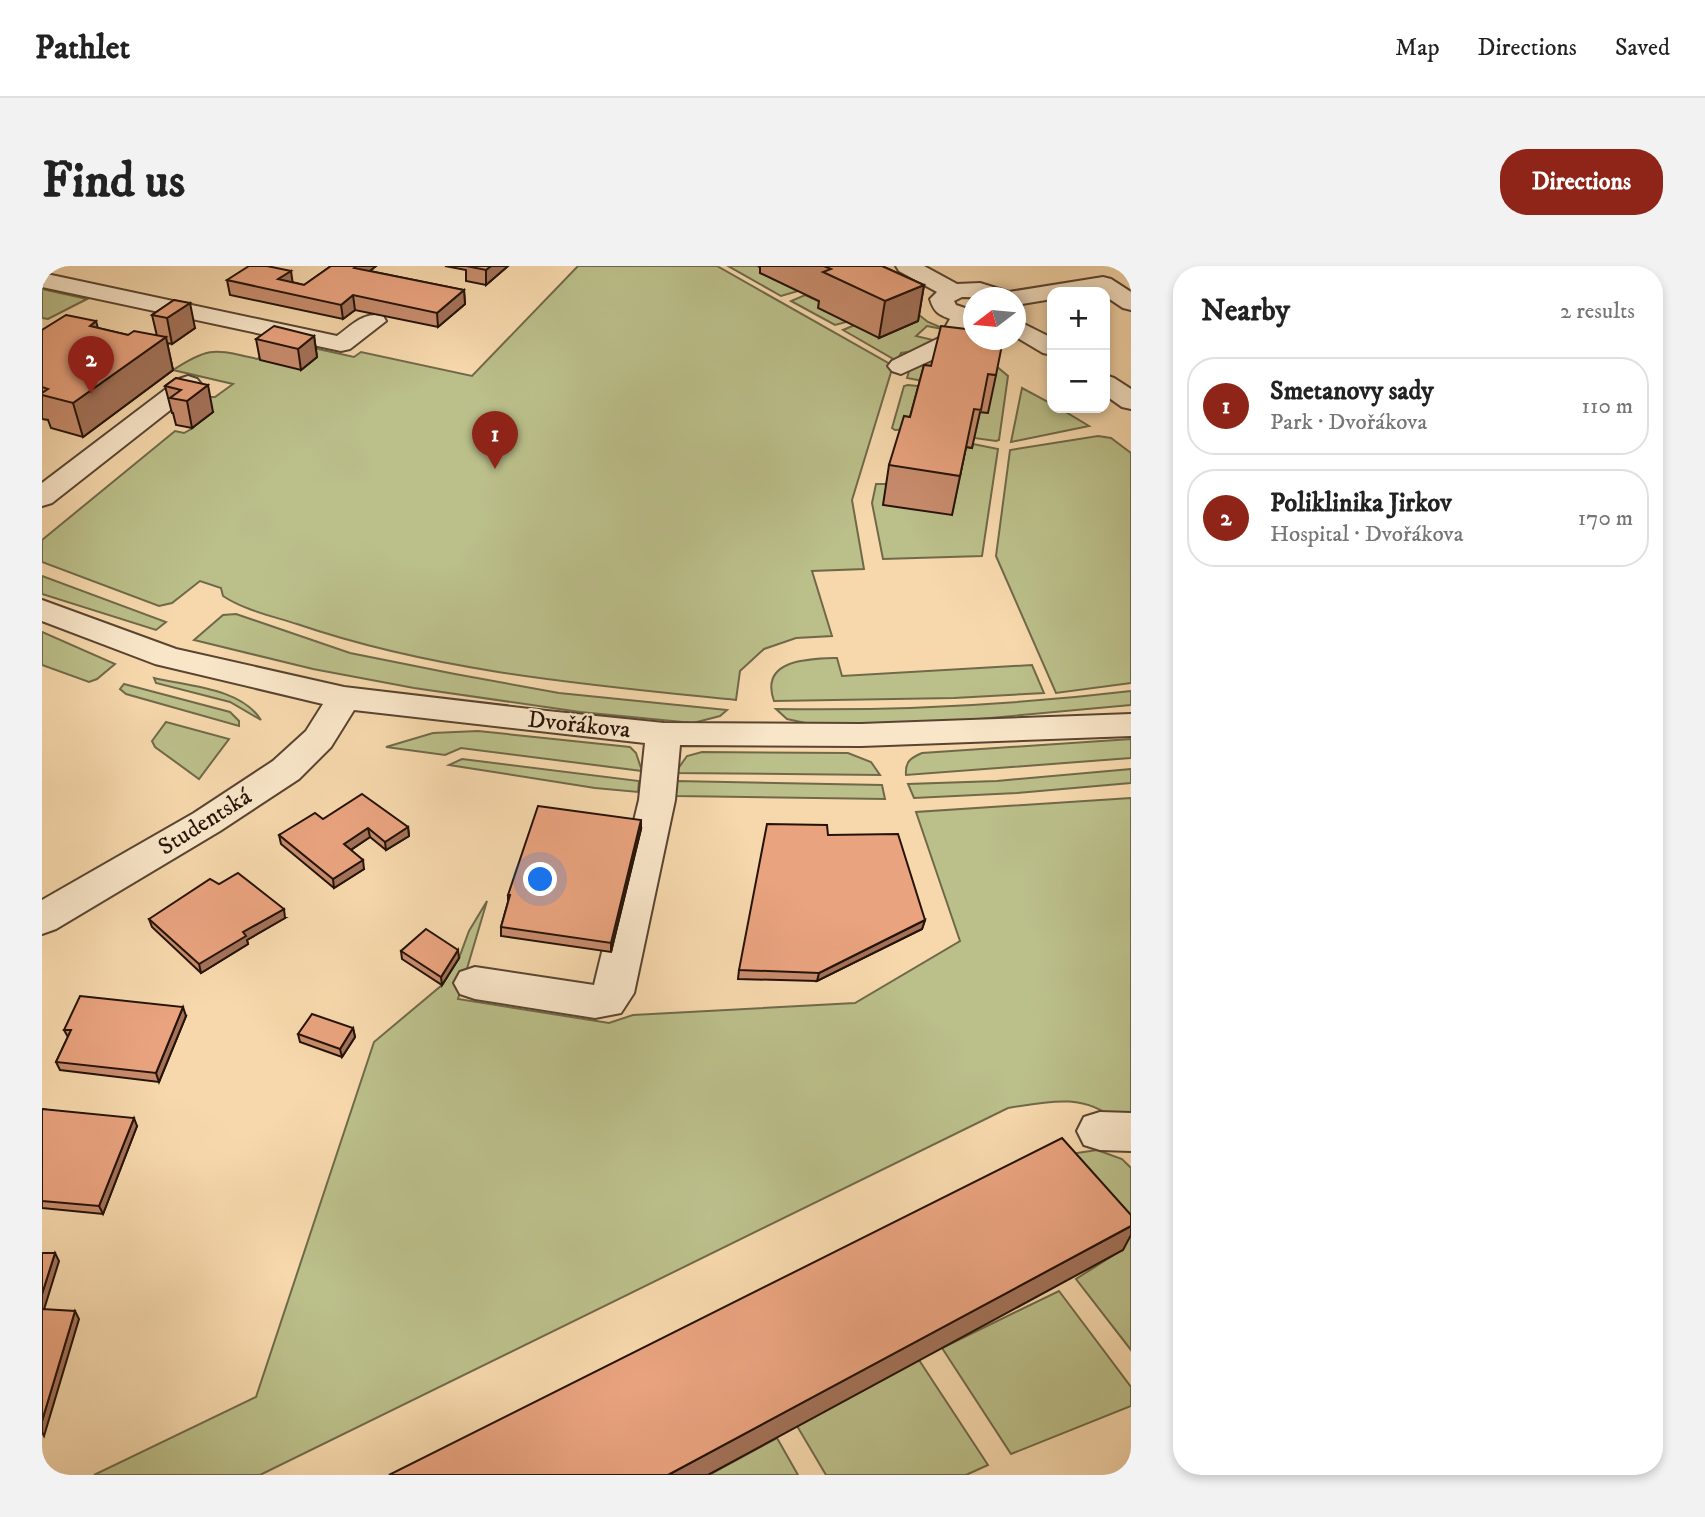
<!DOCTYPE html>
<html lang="en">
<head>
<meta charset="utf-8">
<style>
  :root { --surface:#fff; --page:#f2f2f2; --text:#222; --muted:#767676; --line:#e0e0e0; --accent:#8f2418 }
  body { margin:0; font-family:"IM FELL DW Pica",serif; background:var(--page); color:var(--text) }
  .controls { position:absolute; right:21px; top:21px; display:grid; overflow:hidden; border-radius:14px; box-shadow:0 4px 10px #0003 }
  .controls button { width:63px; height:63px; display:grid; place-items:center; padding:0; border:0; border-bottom:2px solid var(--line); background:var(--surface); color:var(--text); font:35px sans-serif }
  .compass { position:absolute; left:921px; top:21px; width:63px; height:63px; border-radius:50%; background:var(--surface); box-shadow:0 4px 10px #0003; rotate:254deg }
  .you { position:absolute; left:499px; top:614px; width:24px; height:24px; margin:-18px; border:5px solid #fff; border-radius:50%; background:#1a73e8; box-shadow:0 0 0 10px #1a73e833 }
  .badge { display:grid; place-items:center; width:46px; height:46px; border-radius:50%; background:var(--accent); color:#fff; font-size:23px; font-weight:700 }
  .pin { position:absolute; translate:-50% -58px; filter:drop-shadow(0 2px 4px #0008) }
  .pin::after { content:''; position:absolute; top:37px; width:24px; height:21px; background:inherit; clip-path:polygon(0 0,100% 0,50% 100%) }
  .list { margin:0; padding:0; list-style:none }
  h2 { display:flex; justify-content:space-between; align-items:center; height:91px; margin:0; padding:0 28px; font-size:30px }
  h2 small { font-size:23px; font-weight:400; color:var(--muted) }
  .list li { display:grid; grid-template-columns:46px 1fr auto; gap:21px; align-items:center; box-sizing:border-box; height:98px; margin:0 14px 14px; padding:0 14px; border:2px solid var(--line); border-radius:28px }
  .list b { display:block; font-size:26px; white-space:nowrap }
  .list p { margin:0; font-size:23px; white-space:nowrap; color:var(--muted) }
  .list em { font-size:23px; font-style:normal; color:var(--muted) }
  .map { position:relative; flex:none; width:1089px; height:1209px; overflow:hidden; border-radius:28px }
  header { display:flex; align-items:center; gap:42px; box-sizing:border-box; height:98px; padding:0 35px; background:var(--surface); border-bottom:2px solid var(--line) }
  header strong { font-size:33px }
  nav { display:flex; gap:38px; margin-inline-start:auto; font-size:24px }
  .intro { display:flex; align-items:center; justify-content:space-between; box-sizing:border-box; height:168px; padding:0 42px }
  h1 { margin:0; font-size:49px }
  .button { padding:18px 32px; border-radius:28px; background:var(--accent); color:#fff; font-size:24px; font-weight:700 }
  main { display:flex; gap:42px; padding:0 42px }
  aside { flex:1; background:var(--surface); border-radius:28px; box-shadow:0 4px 10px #0003 }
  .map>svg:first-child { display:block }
</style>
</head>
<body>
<header>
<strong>Pathlet</strong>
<nav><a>Map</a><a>Directions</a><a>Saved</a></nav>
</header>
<div class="intro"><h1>Find us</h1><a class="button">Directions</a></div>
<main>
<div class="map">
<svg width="1089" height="1209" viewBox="0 0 1089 1209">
  <rect width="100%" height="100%" fill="#f6d8ac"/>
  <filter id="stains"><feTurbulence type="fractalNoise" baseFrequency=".00286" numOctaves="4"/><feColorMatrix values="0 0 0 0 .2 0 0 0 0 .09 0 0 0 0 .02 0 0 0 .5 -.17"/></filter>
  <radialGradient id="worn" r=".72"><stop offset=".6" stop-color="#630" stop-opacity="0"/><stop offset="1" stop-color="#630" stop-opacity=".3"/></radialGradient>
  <g fill="#bbbf8a" stroke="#706949" stroke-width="2">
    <path d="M536,0h139l173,98 2,5 -40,131 12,69 -52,2 20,65 -36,2 -32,11 -24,22 -4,29c-147,-15 -299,-28 -439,-76 -25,-8 -53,-14 -74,-28l-2,-8 -21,-7 -28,22 -13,3 -117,-44v-22l133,-109 9,2 9,-5 16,-31h6l18,-13 -60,-14c38,-25 42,-20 85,-11l11,-13 22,-3 63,14 7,-5 111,24z"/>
    <path d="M686,0h30l9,5 -6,2 37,18 -17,5z"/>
    <path d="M0,23l45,10 -39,20 -6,-1z"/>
    <path d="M763,29l22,10 19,17 -11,3 -44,-24z"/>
    <path d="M863,38l23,18 19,8 -20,-4 -11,10 21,5 -22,10 -14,2 -4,8 -54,-31z"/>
    <path d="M930,80l36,30 -9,64 -3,1 -22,-3 6,-26 8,1 -65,-32 -16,-3 3,-10 5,-5z"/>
    <path d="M866,119l20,2 -18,42 -15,1 -3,-2 12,-42z"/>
    <path d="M980,122l30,16v4h7l30,18 -78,16z"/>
    <path d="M1056,170l13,2 20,15v230l-75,10 -60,-137 14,-106z"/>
    <path d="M931,178l25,5 -16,107 -99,3 -11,-56 4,-19h13l63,31 14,-68 6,1z"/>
    <path d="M0,310l124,46 -10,8 -114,-36z"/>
    <path d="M194,348l114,39 105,21 104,19 168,17 -7,6 -27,7 -113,-11 -166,-24 -101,-19 -119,-29 29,-25z"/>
    <path d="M0,366l73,32 -18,15 -8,3 -47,-17z"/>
    <path d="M795,392l5,18 190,-11 12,28 -90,5 -180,3c-15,-42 35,-42 63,-43z"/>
    <path d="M112,412c34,8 87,10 107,42l-31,-18 -74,-19z"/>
    <path d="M82,418l106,28 9,9v5l-113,-32 -6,-5z"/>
    <path d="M1089,425v14l-185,17 -136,2 -23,-5 -11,-10c119,2 237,-4 355,-18z"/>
    <path d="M124,456l63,17 -30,40 -44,-32 -3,-6z"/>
    <path d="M436,465l152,16 6,6 6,18 -181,-23 -16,7 -59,-8 47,-14z"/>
    <path d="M1089,473v19l-225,17c-1,-13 4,-17 16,-22z"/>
    <path d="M660,486l146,1 23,9 9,13 -205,-2 12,-17z"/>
    <path d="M420,493l177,22 -1,11 -43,-4 -146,-23z"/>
    <path d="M1089,503v14l-114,10 -103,5 -6,-14 89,-3z"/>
    <path d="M634,515l206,4 3,14 -209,-3z"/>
    <path d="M1089,532v323h-15c-32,-29 -70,-19 -108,-13l-748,367h-166l162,-78 118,-355 68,-57 17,-27 10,-27 18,-30 -29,98 151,24 24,-8 222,-12 105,-62 -44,-129z"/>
    <path d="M1055,884l25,9 9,9v182l-55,-71 47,-30 -73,-83 27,-13z"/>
    <path d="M1017,1025l72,96v19l-120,48 -69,-106z"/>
    <path d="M877,1094l69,105 -22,10h-140l-29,-49z"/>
    <path d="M735,1172l21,37h-89z"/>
  </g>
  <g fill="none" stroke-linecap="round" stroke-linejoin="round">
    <defs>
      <g id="minor">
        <path d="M854,0h28l33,18 23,-1 29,9 94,-15 8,2 20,13v18l-8,-2 -18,-12v-4h-53v7l-36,6v-7l-54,-1 -8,4 2,4 18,6v15l-3,-1 -13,23 -57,26 -9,-3 -4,-5 4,-5 47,-23 11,-19c-12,-5 -16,-7 -20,-20l7,-7 -38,-21z"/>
        <path d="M0,7l295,63c14,-10 27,-25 46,-20l3,5 -36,28 -9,2 -299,-64z"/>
        <path d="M974,54l36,18v17l-9,-2 -27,-16z"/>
        <path d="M1063,109l9,3 17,11v20l-9,-2 -17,-12z"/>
        <path d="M146,110l9,3 4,5 -4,5 -145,114 -10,3v-23l137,-104z"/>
        <path d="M0,334l134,49 168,38 203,24 117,12 197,1 270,-10v22l-270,10 -181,-1 -5,55 -41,193 -13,20 -26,5 -120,-19 -15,-5 -6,-11 6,-11 15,-5 119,18 45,-185 6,-57 -291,-33 -23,37 -32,32 -79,52 -164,98 -14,5v-34l152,-87 79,-52 33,-30 17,-27 -168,-40 -113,-43z"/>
        <path d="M1058,846l31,1v38l-31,-1 -16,-5 -7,-14 7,-14z"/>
      </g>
    </defs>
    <use href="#minor" stroke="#594431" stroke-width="4"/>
    <use href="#minor" fill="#f9e6c9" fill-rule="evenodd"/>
  </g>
  <g fill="#c88c6d" stroke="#251308" stroke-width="2">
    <path d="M289,0h45l-6,5 94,19 1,14 -27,23 -83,-17 -12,9 -113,-24 -3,-15 65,2 12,3z"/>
    <path d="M403,0h63l-22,19 -20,-4v-11z"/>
    <path d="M716,0h124l42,19 -6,36 -39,17 -61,-30 1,-7 -59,-28v-6z"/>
    <path d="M132,34l21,28 -23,16 -5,-1 6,27 -90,67 -32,-9 -3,-8 -6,-1v-89l56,-2 30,7 29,1 -5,-21z"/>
    <path d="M272,70l3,21 -16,13 -41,-10 -4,-21z"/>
    <path d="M882,99l72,10 -8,38 -8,-1 -8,36 -6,-1 -14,68 -69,-10 6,-40 21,-48z"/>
    <path d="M134,112l37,34 -21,16 -16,-3 -3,-12h-1l-7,-27z"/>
    <path d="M281,553l85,8 1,9 -23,14 -16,-13 -19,13 13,19 -30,19 -53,-44 -2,-9z"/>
    <path d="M599,563l-30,123 -110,-16v-9l7,-25v-7z"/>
    <path d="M786,569l97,85 -3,9 -105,52 -79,-2 1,-9z"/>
    <path d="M243,652l-38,22 1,4 -47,29 -49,-46 -3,-8z"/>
    <path d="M359,685l58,7 -17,27 -40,-26z"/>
    <path d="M144,750l-27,66 -99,-12 -4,-8 12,-25 -4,-7z"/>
    <path d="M311,762l2,9 -13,20 -42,-15 -2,-8z"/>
    <path d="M0,843l95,17 -34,88 -61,-6z"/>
  </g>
  <g fill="#a37259" stroke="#251308" stroke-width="2">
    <path d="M314,0h20l-20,16 -2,-14z"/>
    <path d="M449,0h17l-22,19v-15z"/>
    <path d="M249,5l2,14 -15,-6z"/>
    <path d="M882,19l-6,36 -39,17 6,-37z"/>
    <path d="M422,24l1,14 -27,23 -1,-14z"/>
    <path d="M311,29l2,15 -12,9 -2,-14z"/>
    <path d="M148,37l5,25 -23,16 -5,-26z"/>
    <path d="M54,55l9,33 -15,-28z"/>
    <path d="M272,70l3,21 -16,13 -3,-21z"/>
    <path d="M124,71l7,33 -90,67 -10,-34z"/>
    <path d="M166,119l5,27 -21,16 -5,-27z"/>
    <path d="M599,554v9l-30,123v-9z"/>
    <path d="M366,561l1,9 -23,14 -1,-8z"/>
    <path d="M326,562l2,9 -24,16 -2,-9z"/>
    <path d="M321,594l1,9 -30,19 -1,-9z"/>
    <path d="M242,643l1,9 -38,22 1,4 -47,29 -2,-9 44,-32z"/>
    <path d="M883,654l-3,9 -105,52 2,-8z"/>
    <path d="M416,684l1,8 -17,27 -1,-8z"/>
    <path d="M141,741l3,9 -27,66 -3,-9z"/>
    <path d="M311,762l2,9 -13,20 -2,-8z"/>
    <path d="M92,852l3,8 -34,88 -4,-8z"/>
    <path d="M1089,960v9l-8,15 -415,225h-40z"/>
    <path d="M13,987l4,8 -17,55v-22z"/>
    <path d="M33,1045l4,8 -35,117 -2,-4v-11z"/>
  </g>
  <g fill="#e9a37f" stroke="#251308" stroke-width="2">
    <path d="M207,0h18l24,5 -13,8 26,6 27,-19h25l-2,2 110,22 -27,23 -84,-18 -12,10 -114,-25z"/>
    <path d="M424,0h25l-5,4z"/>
    <path d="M782,0h58l42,19 -39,16 -62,-29 8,-3z"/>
    <path d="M132,34l16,3 -23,15 -15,-3z"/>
    <path d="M24,49l30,6 -6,5 38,9 6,-4 32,6 -93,66 -31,-8v-2l6,-4 -6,-2v-57z"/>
    <path d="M232,60l40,10 -16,13 -42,-10z"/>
    <path d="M899,60l33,4v10h29l-7,35 -8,-1 -7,36 -7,-1 -14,67 -71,-11 15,-49 6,1 14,-52 7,1z"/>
    <path d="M134,112l32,7 -21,16 -17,-3 11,-8 -16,-4z"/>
    <path d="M320,528l46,33 -23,15 -17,-14 -24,16 19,16 -30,19 -54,-44 36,-22 8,6z"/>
    <path d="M496,540l103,14 -30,123 -110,-16 9,-32h-2z"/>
    <path d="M725,558l60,1 1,10 70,-1 27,86 -106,53 -80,-3z"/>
    <path d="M196,607l46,36 -41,23 3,4 -47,28 -50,-45 61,-40 9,5z"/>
    <path d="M384,663l32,21 -17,27 -40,-26z"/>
    <path d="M38,730l103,11 -27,66 -100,-11 15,-32h-7z"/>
    <path d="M270,748l41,14 -13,21 -42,-15z"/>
    <path d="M0,843l92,9 -35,88 -57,-5z"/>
    <path d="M1020,872l69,77v11l-463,249h-279z"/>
    <path d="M0,987h13l-13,41z"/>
    <path d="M0,1043l33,2 -33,110z"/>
  </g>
  <g text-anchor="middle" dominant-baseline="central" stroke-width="5" stroke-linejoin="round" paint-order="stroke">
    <g font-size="24" fill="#251308" stroke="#f9e6c9">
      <text transform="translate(537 459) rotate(6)">Dvořákova</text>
      <text transform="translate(163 556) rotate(-32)">Studentská</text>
    </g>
  </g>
  <rect width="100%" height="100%" filter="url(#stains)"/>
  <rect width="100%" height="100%" fill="url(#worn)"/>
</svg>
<div class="controls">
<button>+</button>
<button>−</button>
</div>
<svg class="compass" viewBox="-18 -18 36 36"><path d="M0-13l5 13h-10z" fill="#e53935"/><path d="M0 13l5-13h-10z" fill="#767676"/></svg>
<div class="you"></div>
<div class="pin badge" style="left:453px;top:203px">1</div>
<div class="pin badge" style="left:49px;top:128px">2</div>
</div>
<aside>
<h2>Nearby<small>2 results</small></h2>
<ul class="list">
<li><span class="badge">1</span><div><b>Smetanovy sady</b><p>Park · Dvořákova</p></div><em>110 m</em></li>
<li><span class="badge">2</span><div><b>Poliklinika Jirkov</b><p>Hospital · Dvořákova</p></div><em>170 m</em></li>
</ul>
</aside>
</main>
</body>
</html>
